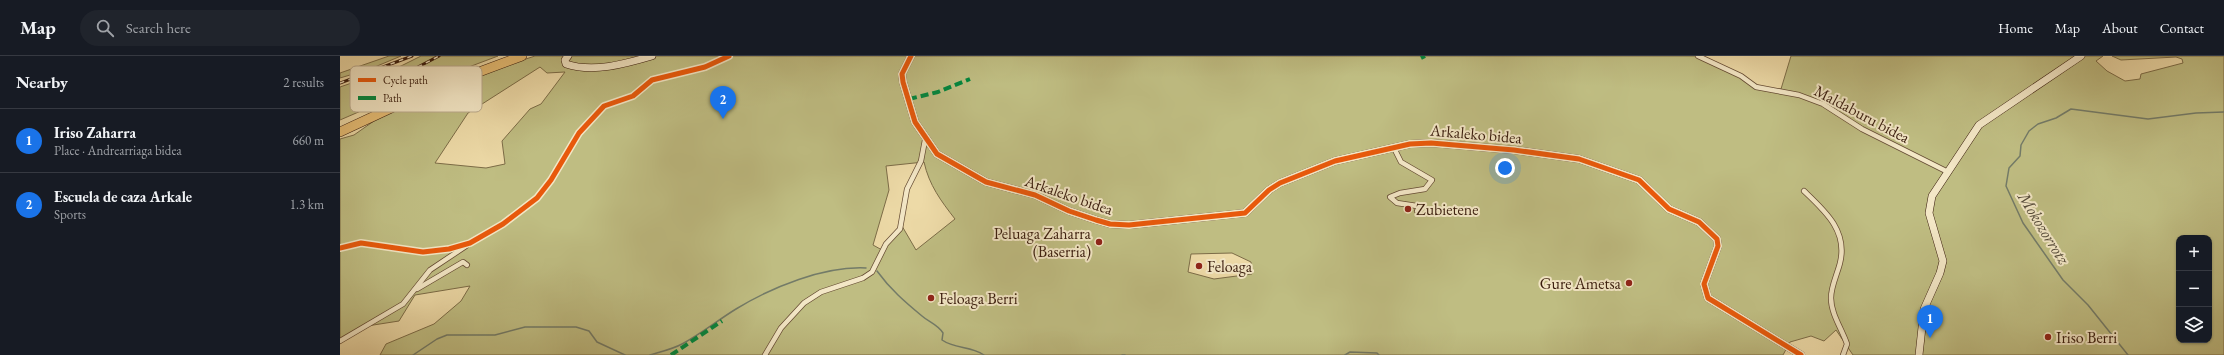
<!DOCTYPE html>
<html lang="en">
<head>
<meta charset="utf-8">
<style>
  :root { --surface:#171b24; --page:#20242c; --text:#f1f3f6; --muted:#9ea1a6; --line:#363941; --accent:#1a73e8 }
  body { margin:0; font-family:"EB Garamond",serif; background:var(--page); color:var(--text) }
  .controls { position:absolute; right:12px; bottom:12px; display:grid; overflow:hidden; border-radius:8px; box-shadow:0 1px 3px #0004 }
  .controls button { width:36px; height:36px; display:grid; place-items:center; padding:0; border:0; border-bottom:1px solid var(--line); background:var(--surface); color:var(--text); font:20px sans-serif }
  .you { position:absolute; left:1165px; top:112px; width:14px; height:14px; margin:-10px; border:3px solid #fff; border-radius:50%; background:#1a73e8; box-shadow:0 0 0 6px #1a73e833 }
  .badge { display:grid; place-items:center; width:26px; height:26px; border-radius:50%; background:var(--accent); color:#fff; font-size:13px; font-weight:700 }
  .pin { position:absolute; translate:-50% -33px; filter:drop-shadow(0 1px 2px #0008) }
  .pin::after { content:''; position:absolute; top:21px; width:14px; height:12px; background:inherit; clip-path:polygon(0 0,100% 0,50% 100%) }
  .list { margin:0; padding:0; list-style:none }
  h2 { display:flex; justify-content:space-between; align-items:center; height:52px; margin:0; padding:0 16px; font-size:17px }
  h2 small { font-size:13px; font-weight:400; color:var(--muted) }
  .list li { display:grid; grid-template-columns:26px 1fr auto; gap:12px; align-items:center; box-sizing:border-box; height:64px; padding:0 16px; border-top:1px solid var(--line) }
  .list b { display:block; font-size:15px; white-space:nowrap }
  .list p { margin:0; font-size:13px; white-space:nowrap; color:var(--muted) }
  .list em { font-size:13px; font-style:normal; color:var(--muted) }
  .icon { flex:none; width:22px; height:22px; fill:none; stroke:currentColor; stroke-width:2; stroke-linecap:round; stroke-linejoin:round }
  .map { position:relative; flex:none; width:1884px; height:299px; overflow:hidden }
  header { display:flex; align-items:center; gap:24px; box-sizing:border-box; height:56px; padding:0 20px; background:var(--surface); border-bottom:1px solid var(--line) }
  header strong { font-size:19px }
  nav { display:flex; gap:22px; margin-inline-start:auto; font-size:14px }
  .search { width:280px; height:36px; background:var(--page); display:flex; align-items:center; gap:10px; box-sizing:border-box; padding:0 14px; border-radius:22px; color:var(--muted); font-size:15px }
  main { display:flex }
  aside { flex:1; background:var(--surface) }
  .map>svg:first-child { display:block }
</style>
</head>
<body>
<header>
<strong>Map</strong>
<div class="search"><svg class="icon" aria-label="search" viewBox="0 0 24 24"><circle cx="10" cy="10" r="6"/><path d="M15 15l6 6"/></svg>Search here</div>
<nav><a>Home</a><a>Map</a><a>About</a><a>Contact</a></nav>
</header>
<main>
<aside>
<h2>Nearby<small>2 results</small></h2>
<ul class="list">
<li><span class="badge">1</span><div><b>Iriso Zaharra</b><p>Place · Andrearriaga bidea</p></div><em>660 m</em></li>
<li><span class="badge">2</span><div><b>Escuela de caza Arkale</b><p>Sports</p></div><em>1.3 km</em></li>
</ul>
</aside>
<div class="map">
<svg width="1884" height="299" viewBox="0 0 1884 299">
  <rect width="100%" height="100%" fill="#eddaa7"/>
  <filter id="stains"><feTurbulence type="fractalNoise" baseFrequency=".005" numOctaves="4"/><feColorMatrix values="0 0 0 0 .2 0 0 0 0 .09 0 0 0 0 .02 0 0 0 .5 -.17"/></filter>
  <radialGradient id="worn" r=".72"><stop offset=".6" stop-color="#630" stop-opacity="0"/><stop offset="1" stop-color="#630" stop-opacity=".3"/></radialGradient>
  <g fill="#bfbd82" stroke="#7c6c47" fill-rule="evenodd">
    <path d="M49,0h12l-31,13 -30,9v-5z"/>
    <path d="M81,0h77l-77,29 -81,35v-33l61,-21z"/>
    <path d="M195,0h1165l64,34 17,-1 10,-33h312l-7,5 11,10 18,10 15,-2 1,-5 42,-11 -1,-4 -6,-2 -55,3 -9,-4h112v299h-371l-17,-25 -12,11 -13,-5 -21,6 -7,13h-1403l6,-11 48,-20 27,-23 9,-15 -55,9 -16,26 -32,5 -27,16v-203l14,-4 27,-19 96,-41zM200,11l7,6 18,-1 -24,32 -11,5 -28,32 3,23 -19,4 -51,-5 33,-50zM584,106c5,23 17,39 31,57l-39,31 -14,-24 -20,24 -9,-5 16,-55 -3,-24zM1839,182h30v102h-30zM892,197l19,9 1,12 -38,5 -26,-7 3,-18z"/>
  </g>
  <g fill="none" stroke-linecap="round" stroke-linejoin="round">
    <g stroke="#737b68" stroke-width="1.5">
      <path d="M537,215c13,18 28,31 45,45 8,7 15,8 21,17l-1,7c13,9 29,6 42,15"/>
      <path d="M73,299l24,-16 10,-4h48l30,-8h51l13,4 8,11 28,13"/>
      <path d="M310,299c10,-3 23,-6 32,-11 19,-10 36,-24 54,-35 36,-22 88,-43 130,-41"/>
      <path d="M782,299h3"/>
      <path d="M1005,299l5,-3 27,1 2,2"/>
      <path d="M1788,299l-40,-50 -25,-25 -40,-57 -17,-37 3,-18 11,-12 1,-11 8,-14 9,-7 18,-6 15,-9 77,10 48,-6 28,-1"/>
    </g>
    <defs>
      <g id="street">
        <path d="M1358,0l43,20 15,11 43,8 24,9 39,25 86,43"/>
        <path d="M1054,92l7,14 31,18 -7,9 -25,4 -10,4 7,6 20,3 2,2 -2,3"/>
        <path d="M1464,135c21,20 44,40 36,72 -3,12 -9,23 -9,35 0,16 11,31 16,46l-4,11"/>
        <path d="M0,192l21,-5 62,9 26,-3 21,-6 33,-19 34,-26 14,-18 28,-47 25,-27 29,-10 19,-16 53,-13 24,-11"/>
        <path d="M77,233l46,-27 4,3"/>
        <path d="M0,285l63,-37 27,-34 36,-24"/>
        <path d="M425,299l16,-27 23,-25 17,-11 42,-14 9,-6 14,-28 14,-15 7,-40 14,-28 4,-21"/>
      </g>
      <g id="secondary">
        <path d="M228,0l-3,4 1,4c27,9 59,0 86,-8"/>
        <path d="M571,0l-9,18 1,8 12,40 22,32 49,28 49,13 34,16 27,9 14,4 19,1 116,-12 24,-23 11,-7 55,-22 75,-17 21,-1 83,7 65,9 60,21 30,29 30,13 18,17 1,7 -14,38 4,14 93,57"/>
        <path d="M1579,299l5,-46 16,-36 3,-12 -14,-48 3,-17 47,-71 102,-69"/>
      </g>
      <path id="highway" d="M0,76l88,-41 94,-35"/>
    </defs>
    <use href="#street" stroke="#654b33" stroke-width="6"/>
    <use href="#secondary" stroke="#381b0c" stroke-width="8"/>
    <use href="#highway" stroke="#381b0c" stroke-width="10"/>
    <use href="#street" stroke="#f3e7c6" stroke-width="4.5"/>
    <use href="#secondary" stroke="#f3e7c6" stroke-width="7"/>
    <use href="#highway" stroke="#e6bd74" stroke-width="9"/>
    <defs>
      <g id="rail">
        <path d="M0,27l72,-27"/>
        <path d="M38,32l61,-32"/>
      </g>
    </defs>
    <use href="#rail" stroke="#381b0c" stroke-width="3"/>
    <use href="#rail" stroke="#f3e7c6" stroke-width="1.5" stroke-dasharray="4.5" stroke-linecap="butt"/>
    <g stroke="#00873e" stroke-width="4" stroke-dasharray="8 4" stroke-linecap="butt">
      <path d="M1081,2l4,-2"/>
      <path d="M569,43l29,-7 32,-13"/>
      <path d="M331,299l51,-34"/>
    </g>
    <defs>
      <g id="cycleway">
        <path d="M571,0l-9,18 1,8 12,40 22,32 49,28 49,13 34,16 27,9 14,4 19,1 116,-12 24,-23 11,-7 55,-22 75,-17 21,-1 83,7 65,9 60,21 30,29 30,13 18,17 1,7 -14,38 4,14 93,57"/>
        <path d="M0,192l21,-5 62,9 26,-3 21,-6 33,-19 34,-26 14,-18 28,-47 25,-27 29,-10 19,-16 53,-13 24,-11"/>
      </g>
    </defs>
    <use href="#cycleway" stroke="#f3e7c6" stroke-width="8"/>
    <use href="#cycleway" stroke="#e8590c" stroke-width="5"/>
  </g>
  <g fill="#8f2418" stroke="#f3e7c6" stroke-width="1.5">
    <circle cx="1068" cy="153" r="4"/>
    <circle cx="759" cy="186" r="4"/>
    <circle cx="859" cy="210" r="4"/>
    <circle cx="1289" cy="227" r="4"/>
    <circle cx="591" cy="242" r="4"/>
    <circle cx="1708" cy="281" r="4"/>
  </g>
  <g text-anchor="middle" dominant-baseline="central" stroke-width="4" stroke-linejoin="round" paint-order="stroke">
    <g font-size="16" fill="#381b0c" stroke="#f3e7c6">
      <text transform="translate(1522 58) rotate(28)">Maldaburu bidea</text>
      <text transform="translate(1136 78) rotate(5)">Arkaleko bidea</text>
      <text transform="translate(729 139) rotate(19)">Arkaleko bidea</text>
    </g>
    <g font-size="16" fill="#381b0c" stroke="#f3e7c6" text-anchor="start">
      <text x="1076" y="153">Zubietene</text>
      <text x="751" y="177" text-anchor="end">Peluaga Zaharra<tspan x="751" dy="18">(Baserria)</tspan></text>
      <text x="867" y="210">Feloaga</text>
      <text x="1281" y="227" text-anchor="end">Gure Ametsa</text>
      <text x="599" y="242">Feloaga Berri</text>
      <text x="1716" y="281">Iriso Berri</text>
    </g>
    <g font-size="17" font-style="italic" fill="#554b3a" stroke="#f3e7c6">
      <text transform="translate(1704 172) rotate(58)">Mokozorrotz</text>
    </g>
  </g>
  <rect x="10" y="10" width="132" height="46" rx="6" fill="#f3e7c6" stroke="#bbaa8e" stroke-width="1"/>
  <rect x="18" y="22" width="18" height="4" fill="#e8590c"/>
  <rect x="18" y="40" width="18" height="4" fill="#00873e"/>
  <g font-size="11" fill="#381b0c">
    <text x="43" y="28">Cycle path</text>
    <text x="43" y="46">Path</text>
  </g>
  <rect width="100%" height="100%" filter="url(#stains)"/>
  <rect width="100%" height="100%" fill="url(#worn)"/>
</svg>
<div class="controls">
<button>+</button>
<button>−</button>
<button><svg class="icon" aria-label="layers" viewBox="0 0 24 24"><path d="M12 4l9 5-9 5-9-5zM3 14l9 5 9-5"/></svg></button>
</div>
<div class="you"></div>
<div class="pin badge" style="left:1590px;top:282px">1</div>
<div class="pin badge" style="left:383px;top:63px">2</div>
</div>
</main>
</body>
</html>
